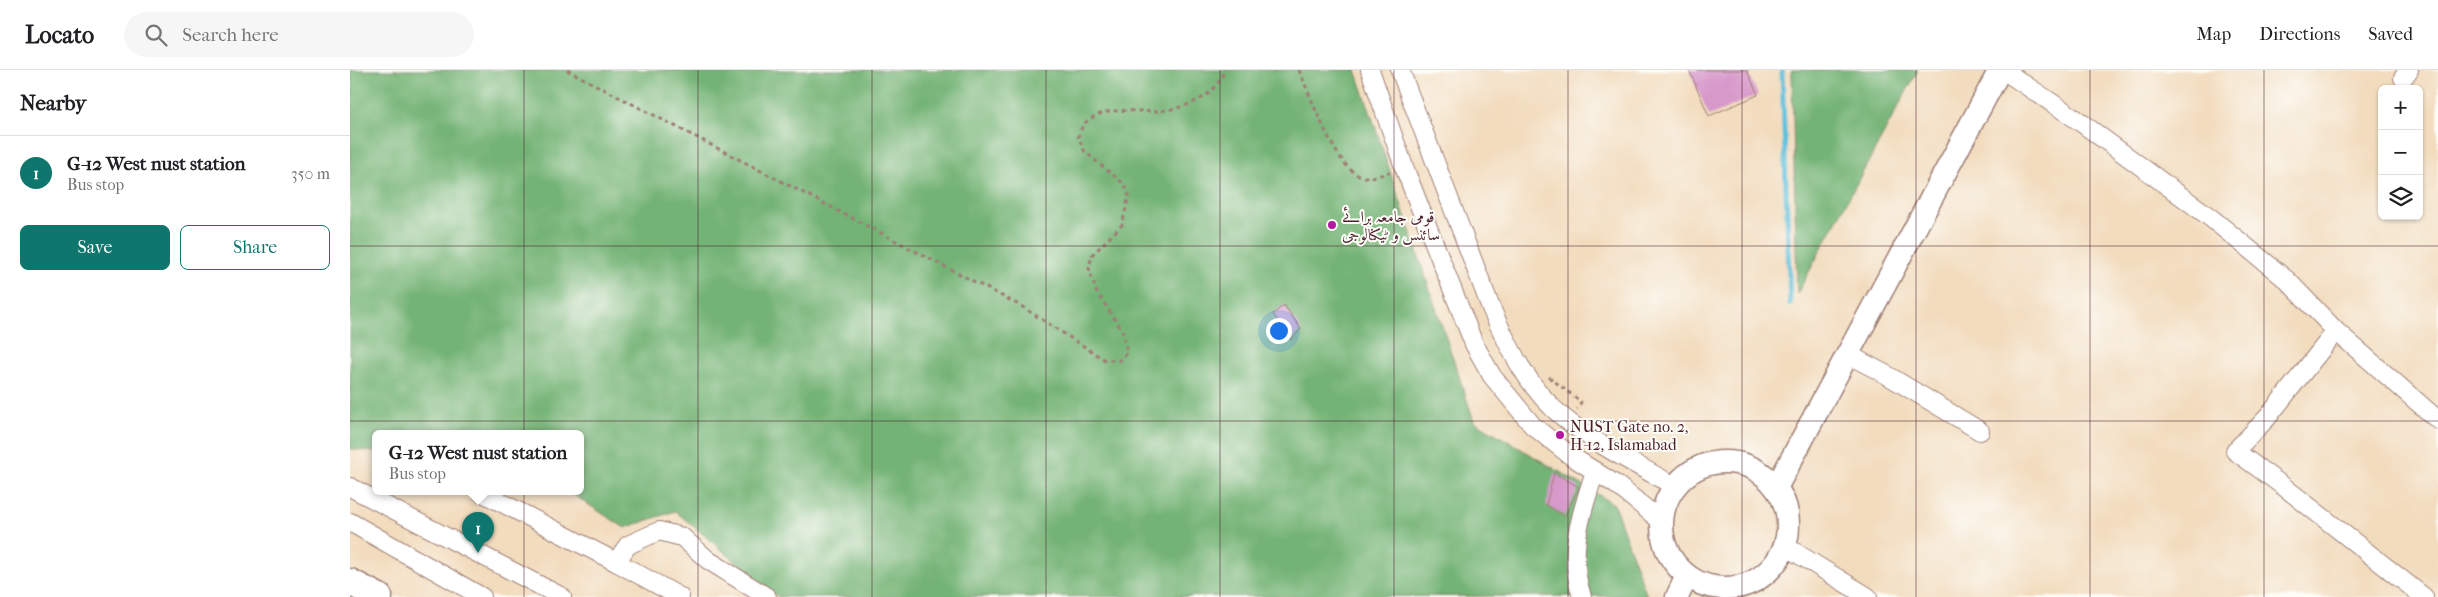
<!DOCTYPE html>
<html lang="en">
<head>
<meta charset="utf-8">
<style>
  :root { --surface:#fff; --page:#f6f6f6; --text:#202124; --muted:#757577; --line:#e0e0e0; --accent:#0f766e }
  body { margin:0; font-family:"IM FELL French Canon",Amiri,serif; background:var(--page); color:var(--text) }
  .controls { position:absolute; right:15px; top:15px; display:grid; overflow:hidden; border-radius:8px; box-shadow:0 1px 4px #0004 }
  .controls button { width:45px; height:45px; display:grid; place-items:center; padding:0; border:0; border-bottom:1px solid var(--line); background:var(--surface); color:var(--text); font:25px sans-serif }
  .you { position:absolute; left:928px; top:260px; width:18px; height:18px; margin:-12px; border:4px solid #fff; border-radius:50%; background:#1a73e8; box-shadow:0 0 0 8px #1a73e833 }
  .badge { display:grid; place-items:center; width:32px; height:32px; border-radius:50%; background:var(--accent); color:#fff; font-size:16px; font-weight:700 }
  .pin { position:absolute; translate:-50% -41px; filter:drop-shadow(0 1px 2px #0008) }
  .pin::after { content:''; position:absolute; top:26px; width:18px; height:15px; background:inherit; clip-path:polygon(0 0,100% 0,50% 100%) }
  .popup { position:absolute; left:22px; top:360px; width:212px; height:65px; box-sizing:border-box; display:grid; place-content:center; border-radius:8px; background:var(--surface); filter:drop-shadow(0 1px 4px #0005); font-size:16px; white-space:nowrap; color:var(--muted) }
  .popup b { font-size:19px; color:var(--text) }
  .popup::after { content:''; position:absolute; left:50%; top:100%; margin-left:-10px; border:10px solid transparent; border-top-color:var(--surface) }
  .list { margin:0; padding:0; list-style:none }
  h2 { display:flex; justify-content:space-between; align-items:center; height:65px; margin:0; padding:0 20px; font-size:21px }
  h2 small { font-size:16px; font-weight:400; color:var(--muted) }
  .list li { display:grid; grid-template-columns:32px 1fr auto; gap:15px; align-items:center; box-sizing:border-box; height:75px; padding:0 20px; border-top:1px solid var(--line) }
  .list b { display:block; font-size:19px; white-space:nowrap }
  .list p { margin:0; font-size:16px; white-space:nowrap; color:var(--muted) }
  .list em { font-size:16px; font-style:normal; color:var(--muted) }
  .actions { display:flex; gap:10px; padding:15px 20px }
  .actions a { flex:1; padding:11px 0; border:1px solid var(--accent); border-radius:8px; text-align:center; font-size:18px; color:var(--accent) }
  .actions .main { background:var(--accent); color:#fff }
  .icon { flex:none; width:28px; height:28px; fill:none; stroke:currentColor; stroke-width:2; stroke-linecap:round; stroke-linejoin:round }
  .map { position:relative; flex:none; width:2088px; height:527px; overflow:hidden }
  header { display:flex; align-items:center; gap:30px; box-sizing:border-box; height:70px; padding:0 25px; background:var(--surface); border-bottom:1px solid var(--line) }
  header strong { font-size:24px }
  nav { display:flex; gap:28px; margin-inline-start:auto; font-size:18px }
  .search { width:350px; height:45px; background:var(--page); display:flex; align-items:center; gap:12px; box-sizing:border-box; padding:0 18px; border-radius:28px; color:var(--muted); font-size:19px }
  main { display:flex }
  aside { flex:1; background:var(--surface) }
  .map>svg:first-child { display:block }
</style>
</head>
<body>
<header>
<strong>Locato</strong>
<div class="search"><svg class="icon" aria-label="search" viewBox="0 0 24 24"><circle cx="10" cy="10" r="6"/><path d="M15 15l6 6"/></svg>Search here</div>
<nav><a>Map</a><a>Directions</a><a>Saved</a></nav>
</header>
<main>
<aside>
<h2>Nearby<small></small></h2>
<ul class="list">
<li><span class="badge">1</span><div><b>G-12 West nust station</b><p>Bus stop</p></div><em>350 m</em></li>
</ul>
<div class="actions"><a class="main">Save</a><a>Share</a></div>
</aside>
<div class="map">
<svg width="2088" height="527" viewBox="0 0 2088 527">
  <rect width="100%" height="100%" fill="#fdfcf7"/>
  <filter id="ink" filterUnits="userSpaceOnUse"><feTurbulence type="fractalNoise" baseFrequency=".02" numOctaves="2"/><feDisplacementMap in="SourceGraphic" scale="10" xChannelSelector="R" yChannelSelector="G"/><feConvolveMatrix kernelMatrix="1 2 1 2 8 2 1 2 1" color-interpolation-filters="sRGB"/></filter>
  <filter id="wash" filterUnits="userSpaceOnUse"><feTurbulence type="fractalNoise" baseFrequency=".0096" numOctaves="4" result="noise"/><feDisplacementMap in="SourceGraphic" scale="20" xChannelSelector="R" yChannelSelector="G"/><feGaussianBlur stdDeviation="1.12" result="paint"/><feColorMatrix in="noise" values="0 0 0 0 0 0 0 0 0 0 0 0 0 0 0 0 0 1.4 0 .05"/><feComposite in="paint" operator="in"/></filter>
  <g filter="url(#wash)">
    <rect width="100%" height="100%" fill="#f2dcbe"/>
    <g fill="#73b375" stroke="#5e6950">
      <path d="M0,0h1006l118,351 140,83 33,92 -869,1 -103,-86 -50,17 -56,-36h11v-58h-101l-8,-5 -33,5h-62l-1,18 -25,-3z"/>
      <path d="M1441,0h127l-121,224 -5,-219z"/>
    </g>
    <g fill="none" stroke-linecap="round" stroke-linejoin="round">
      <path stroke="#5dc0db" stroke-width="5" d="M1432,0l8,234"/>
    </g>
    <g id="blocks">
      <g fill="#d798ca">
        <path d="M1339,0h58l11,25 -49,21z"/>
        <path d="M934,235l17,24 -10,11 -18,-26z"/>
        <path d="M1204,403l25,14 -14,29 -19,-11z"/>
      </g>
    </g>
  </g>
  <g filter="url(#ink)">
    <use href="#blocks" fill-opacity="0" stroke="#9e7e74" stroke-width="1"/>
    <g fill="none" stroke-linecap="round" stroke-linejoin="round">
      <defs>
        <g id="minor">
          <path d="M1020,0l34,97 70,177 18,32 41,50 38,30 47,30 43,35"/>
          <path d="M1050,0l91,238c18,40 38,82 73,110 33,27 74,47 110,68"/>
          <path d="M1653,0l76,51 132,97 76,62 49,51 102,89"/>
          <path d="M2053,8l6,-8"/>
          <path d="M1986,261l-69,87 -32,33 48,35 141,111"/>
          <path d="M1497,284l40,21 93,56"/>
          <path d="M0,417l212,110"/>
          <path d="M131,422l135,70"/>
          <path d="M0,452l132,75"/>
          <path d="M1435,476l83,51"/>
          <path d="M330,527l-64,-35 12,-17 31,-14 23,6 26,23 59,37"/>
          <path d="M1232,527c-15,-46 -1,-82 13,-126"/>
        </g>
        <g id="major">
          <circle cx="1375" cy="455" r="63"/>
          <path d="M1426,418l224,-418"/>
          <path d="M1327,527l10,-21"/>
        </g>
        <path id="highway" d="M0,512l29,15"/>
      </defs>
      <use href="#minor" stroke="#9e7e74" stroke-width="20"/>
      <use href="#major" stroke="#9e7e74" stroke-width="25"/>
      <use href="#highway" stroke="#9e7e74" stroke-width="29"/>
      <g stroke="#9e7e74" stroke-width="3" stroke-dasharray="4 4" stroke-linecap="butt">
        <path d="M217,0l454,236 84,54h16l6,-8 -5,-22 -26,-39 -7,-23 3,-13 30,-30 7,-30 -5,-11 -39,-32 -7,-15c2,-5 4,-11 7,-14 20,-19 50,-10 75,-12 29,-4 54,-13 65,-41"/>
        <path d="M949,0c11,25 34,90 57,104 10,6 23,2 34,-2"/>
        <path d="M1199,307l32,25 -4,7"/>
      </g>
      <use href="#minor" stroke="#fff" stroke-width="18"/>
      <use href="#major" stroke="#fff" stroke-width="22"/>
      <use href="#highway" stroke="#fff" stroke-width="26"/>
    </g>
  </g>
  <path fill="none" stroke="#4a1f2b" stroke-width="1" stroke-opacity="0.55" d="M174,0v527M348,0v527M522,0v527M696,0v527M870,0v527M1044,0v527M1218,0v527M1392,0v527M1566,0v527M1740,0v527M1914,0v527M0,176h2088M0,351h2088"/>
  <g fill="#b5179e" stroke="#fdfcf7" stroke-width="2">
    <circle cx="982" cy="155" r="5"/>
    <circle cx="1210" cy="365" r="5"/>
  </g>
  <g text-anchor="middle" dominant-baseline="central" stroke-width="4" stroke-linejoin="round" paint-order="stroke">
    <g font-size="16" fill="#4a1f2b" stroke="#fdfcf7" text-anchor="start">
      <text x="992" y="146">قومی جامعہ برائے<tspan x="992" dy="18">سائنس و ٹیکنالوجی</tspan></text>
      <text x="1220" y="356">NUST Gate no. 2,<tspan x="1220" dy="18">H-12, Islamabad</tspan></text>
    </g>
  </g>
</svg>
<div class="controls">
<button>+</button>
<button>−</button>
<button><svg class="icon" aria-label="layers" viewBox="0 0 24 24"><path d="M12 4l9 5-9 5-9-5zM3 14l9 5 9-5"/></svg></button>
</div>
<div class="you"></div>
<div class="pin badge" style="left:128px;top:483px">1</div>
<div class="popup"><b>G-12 West nust station</b>Bus stop</div>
</div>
</main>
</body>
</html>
